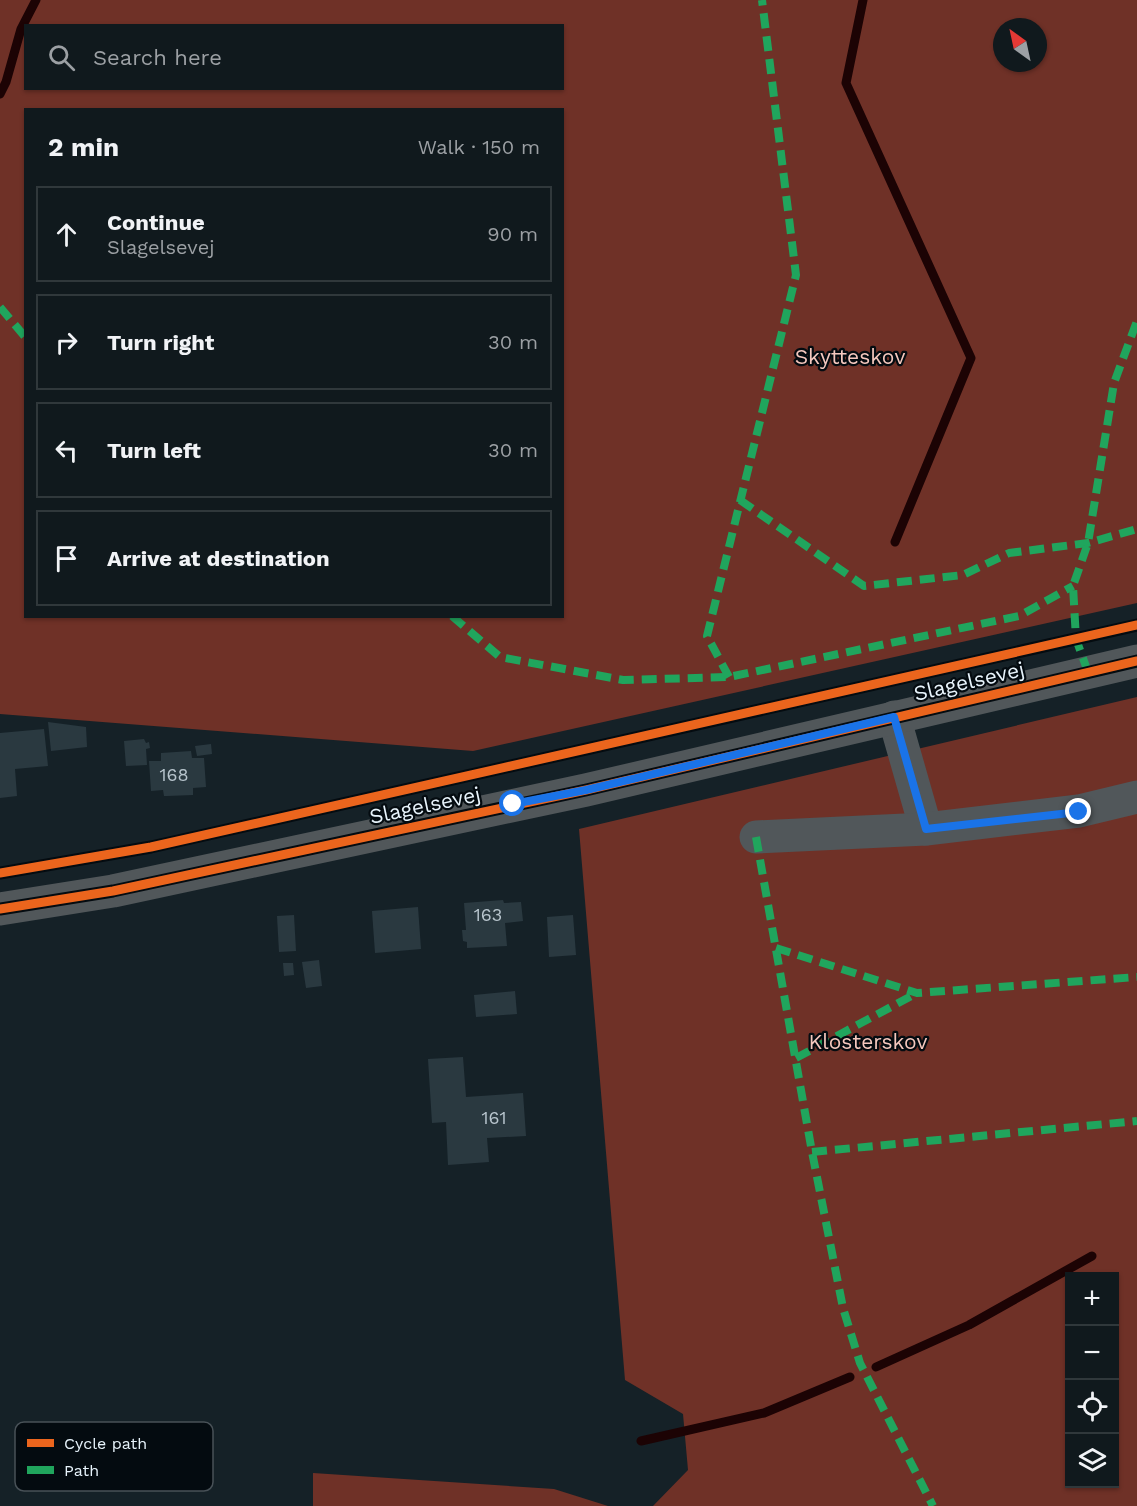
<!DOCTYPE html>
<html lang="en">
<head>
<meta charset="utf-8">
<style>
  :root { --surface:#10191d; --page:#1e262a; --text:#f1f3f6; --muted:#9ca0a4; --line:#30383b }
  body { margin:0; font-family:"Work Sans",sans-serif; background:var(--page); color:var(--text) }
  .controls { position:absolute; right:18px; bottom:18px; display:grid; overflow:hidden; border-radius:0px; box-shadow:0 2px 4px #0004 }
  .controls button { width:54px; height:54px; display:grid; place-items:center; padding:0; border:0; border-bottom:2px solid var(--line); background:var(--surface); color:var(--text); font:30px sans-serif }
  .compass { position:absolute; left:993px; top:18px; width:54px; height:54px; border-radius:50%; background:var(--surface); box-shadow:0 2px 4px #0004; rotate:327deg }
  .stop { position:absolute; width:18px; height:18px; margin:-14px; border:4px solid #1a73e8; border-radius:50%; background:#fff }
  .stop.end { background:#1a73e8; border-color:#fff; box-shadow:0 2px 6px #0008 }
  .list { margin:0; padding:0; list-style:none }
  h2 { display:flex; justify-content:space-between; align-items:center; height:78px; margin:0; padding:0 24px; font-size:26px }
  h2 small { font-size:20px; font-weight:400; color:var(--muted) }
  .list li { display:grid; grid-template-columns:39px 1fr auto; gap:18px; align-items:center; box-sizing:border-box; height:96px; margin:0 12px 12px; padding:0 12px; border:2px solid var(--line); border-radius:0px }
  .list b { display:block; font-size:22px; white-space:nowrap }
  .list p { margin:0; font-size:20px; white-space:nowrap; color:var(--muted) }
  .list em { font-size:20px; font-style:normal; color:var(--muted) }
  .icon { flex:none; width:33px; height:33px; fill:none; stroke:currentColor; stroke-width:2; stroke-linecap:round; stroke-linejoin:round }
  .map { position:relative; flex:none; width:1137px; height:1506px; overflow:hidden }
  .search { position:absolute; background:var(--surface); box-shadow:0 2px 4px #0004; left:24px; top:24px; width:540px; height:66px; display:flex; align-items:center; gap:15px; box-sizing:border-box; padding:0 21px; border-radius:0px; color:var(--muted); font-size:22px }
  .panel { position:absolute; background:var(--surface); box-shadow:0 2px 4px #0004; left:24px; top:108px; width:540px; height:510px; border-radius:0px }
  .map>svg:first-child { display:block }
</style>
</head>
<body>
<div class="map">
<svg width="1137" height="1506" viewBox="0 0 1137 1506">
  <rect width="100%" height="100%" fill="#152127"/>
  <g fill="#6f3127" fill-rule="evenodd">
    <path d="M0,0h1137v603l-664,148 -473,-37zM26,26h536v62h-536zM1002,27h36v36h-36zM26,110h536v506h-536z"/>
    <path d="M1137,697v809h-484l35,-36 -5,-56 -58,-34 -46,-551zM1070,1276h44v208h-44z"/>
    <path d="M313,1473l241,16 54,17h-295z"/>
  </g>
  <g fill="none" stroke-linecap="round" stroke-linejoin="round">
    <g stroke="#1c0304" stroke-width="9">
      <path d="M863,0l-17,83 125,275 -76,184"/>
      <path d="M0,94l6,-12 15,-53 15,-29"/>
      <path d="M876,1367l93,-42 123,-69"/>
      <path d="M641,1441l123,-28 86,-36"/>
    </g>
  </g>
  <g fill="#2a3940">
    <path d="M48,722l38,5 1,20 -36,4z"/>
    <path d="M44,729l4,37 -33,3 2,27 -17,2v-65z"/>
    <path d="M144,739l2,4 3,-1 1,6 -4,1 1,16 -21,1 -2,-25z"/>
    <path d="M211,744l1,10 -15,2 -2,-10z"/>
    <path d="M191,751l1,7h12l2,29 -13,1v7l-26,1h-3l-1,-6 -12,1 -2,-30h12v-8z"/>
    <path d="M503,900l1,3 17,-1 2,19 -18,2 2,23 -40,2v-6l-4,-1 -1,-11h4l-2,-27z"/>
    <path d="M418,907l3,42 -46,4 -3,-42z"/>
    <path d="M294,915l2,36 -17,1 -2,-36z"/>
    <path d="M573,915l3,40 -27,2 -2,-40z"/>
    <path d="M319,960l3,26 -16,2 -4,-26z"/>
    <path d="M283,963h10l1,12 -10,1z"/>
    <path d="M515,991l2,23 -41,3 -2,-22z"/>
    <path d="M463,1057l3,40 57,-4 3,43 -39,2 2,24 -41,3 -2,-43 -14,1 -4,-64z"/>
  </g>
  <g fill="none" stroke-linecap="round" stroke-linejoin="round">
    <g stroke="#51575a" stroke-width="33">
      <path d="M894,717l32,112"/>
      <path d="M756,837l170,-8 153,-18 58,-14"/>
      <path d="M0,909l113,-18 473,-101 551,-129"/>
    </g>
    <g stroke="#20a55d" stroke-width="8" stroke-dasharray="15 8" stroke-linecap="butt">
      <path d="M0,307l26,31"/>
      <path d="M740,500l124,86 99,-11 46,-22 79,-10 49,-14"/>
      <path d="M452,616l48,41 123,23 106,-3 290,-61 54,-30"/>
      <path d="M1088,672l-12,-33 -3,-53 15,-43 26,-160 23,-62"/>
      <path d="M729,677l-22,-41 89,-361 -34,-275"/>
      <path d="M756,837l56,315 31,156 17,55 73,143"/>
      <path d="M776,948l141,45 220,-16"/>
      <path d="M796,1058l121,-65"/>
      <path d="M812,1152l325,-31"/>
    </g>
    <defs>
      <g id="cycleway">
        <path d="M0,873l151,-26 986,-222"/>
        <path d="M0,909l113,-18 473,-101 551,-129"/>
      </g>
    </defs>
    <use href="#cycleway" stroke="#040b10" stroke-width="13"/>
    <use href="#cycleway" stroke="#eb651d" stroke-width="9"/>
  </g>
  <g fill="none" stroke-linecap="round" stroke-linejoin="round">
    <path stroke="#1a73e8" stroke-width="8" d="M513,804l73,-14 308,-73 32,112 153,-17"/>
  </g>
  <g text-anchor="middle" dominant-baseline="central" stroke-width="4.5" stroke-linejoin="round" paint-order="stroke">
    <g font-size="18" fill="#b8c5cd">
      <text x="174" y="774">168</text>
      <text x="488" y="914">163</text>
      <text x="494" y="1117">161</text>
    </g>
    <g font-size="21" fill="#f5c8be" stroke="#040b10">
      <text x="850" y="356">Skytteskov</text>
      <text x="868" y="1041">Klosterskov</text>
    </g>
    <g font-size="21" fill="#e8f4fc" stroke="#040b10">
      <text transform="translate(969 681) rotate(-13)">Slagelsevej</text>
      <text transform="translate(425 805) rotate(-12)">Slagelsevej</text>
    </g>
  </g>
  <rect x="15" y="1422" width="198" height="69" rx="9" fill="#040b10" stroke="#485157" stroke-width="1.5"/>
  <rect x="27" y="1439" width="27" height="8" fill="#eb651d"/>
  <rect x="27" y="1466" width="27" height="8" fill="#20a55d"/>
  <g font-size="16" fill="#e8f4fc">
    <text x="64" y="1449">Cycle path</text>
    <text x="64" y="1476">Path</text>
  </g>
</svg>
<div class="controls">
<button>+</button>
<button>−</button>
<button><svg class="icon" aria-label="locate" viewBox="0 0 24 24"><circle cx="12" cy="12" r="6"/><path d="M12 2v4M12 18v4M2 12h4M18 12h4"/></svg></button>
<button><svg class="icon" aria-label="layers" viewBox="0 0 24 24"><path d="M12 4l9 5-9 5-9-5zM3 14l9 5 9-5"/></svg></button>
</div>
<svg class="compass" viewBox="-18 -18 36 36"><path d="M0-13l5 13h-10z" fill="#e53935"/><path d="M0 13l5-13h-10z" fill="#9ca0a4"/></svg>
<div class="stop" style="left:513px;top:804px"></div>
<div class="stop end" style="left:1079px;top:812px"></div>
<div class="search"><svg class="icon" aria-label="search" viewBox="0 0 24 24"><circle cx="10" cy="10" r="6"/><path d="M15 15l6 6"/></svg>Search here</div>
<section class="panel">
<h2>2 min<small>Walk · 150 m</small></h2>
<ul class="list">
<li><svg class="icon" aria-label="ahead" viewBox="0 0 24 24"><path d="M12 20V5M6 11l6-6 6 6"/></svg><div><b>Continue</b><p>Slagelsevej</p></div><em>90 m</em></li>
<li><svg class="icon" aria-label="right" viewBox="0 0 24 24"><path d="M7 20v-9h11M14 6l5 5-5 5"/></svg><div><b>Turn right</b></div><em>30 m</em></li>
<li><svg class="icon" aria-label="left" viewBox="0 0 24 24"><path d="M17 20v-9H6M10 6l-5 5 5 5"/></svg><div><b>Turn left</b></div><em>30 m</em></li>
<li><svg class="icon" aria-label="arrive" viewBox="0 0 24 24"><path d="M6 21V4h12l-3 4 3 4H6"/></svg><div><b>Arrive at destination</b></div></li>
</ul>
</section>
</div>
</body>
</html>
